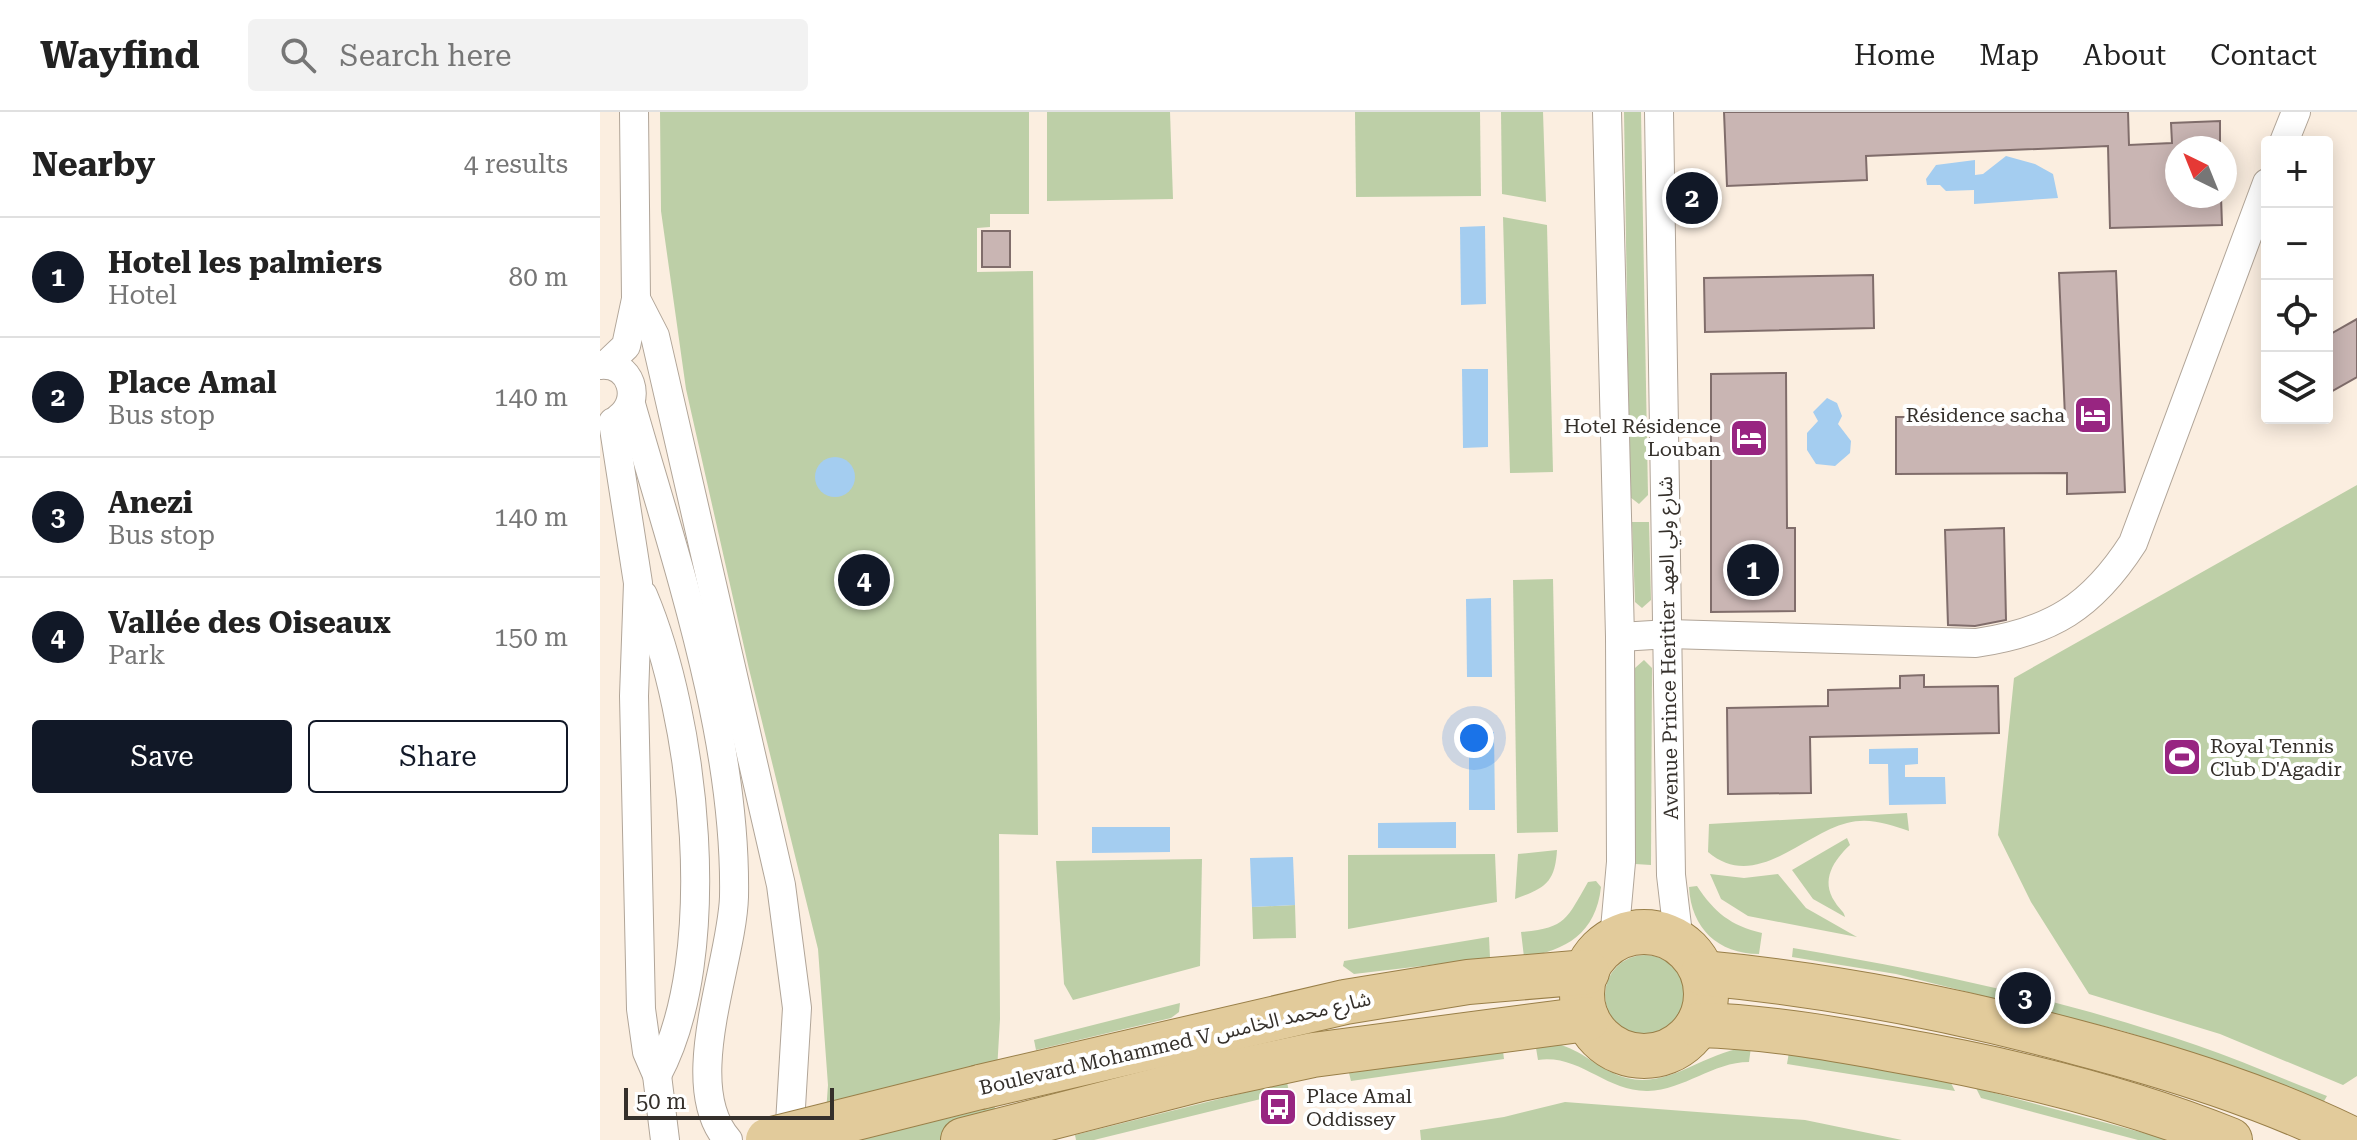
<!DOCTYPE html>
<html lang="en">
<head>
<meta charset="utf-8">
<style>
  :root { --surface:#fff; --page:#f2f2f2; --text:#222; --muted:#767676; --line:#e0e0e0; --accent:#111827 }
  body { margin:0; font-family:"Roboto Serif","Noto Sans Arabic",serif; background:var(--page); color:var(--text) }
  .controls { position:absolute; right:24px; top:24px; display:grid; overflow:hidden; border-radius:8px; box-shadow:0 4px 20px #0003 }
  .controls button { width:72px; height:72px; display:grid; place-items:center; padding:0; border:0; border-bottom:2px solid var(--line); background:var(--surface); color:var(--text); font:40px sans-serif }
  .compass { position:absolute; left:1565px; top:24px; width:72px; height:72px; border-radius:50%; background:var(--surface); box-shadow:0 4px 20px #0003; rotate:317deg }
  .scale { position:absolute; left:24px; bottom:20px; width:210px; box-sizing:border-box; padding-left:8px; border:4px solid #35302b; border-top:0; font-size:22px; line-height:28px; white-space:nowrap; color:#35302b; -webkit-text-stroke:6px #fff; paint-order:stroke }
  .you { position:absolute; left:874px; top:626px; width:28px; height:28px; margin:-20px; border:6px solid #fff; border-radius:50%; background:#1a73e8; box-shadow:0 0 0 12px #1a73e833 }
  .badge { display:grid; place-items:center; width:52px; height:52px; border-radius:50%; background:var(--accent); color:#fff; font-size:26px; font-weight:700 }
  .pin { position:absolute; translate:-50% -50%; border:4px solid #fff; box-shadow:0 2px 8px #0006 }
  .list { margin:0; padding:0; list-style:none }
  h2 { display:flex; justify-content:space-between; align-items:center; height:104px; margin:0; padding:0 32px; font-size:34px }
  h2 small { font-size:26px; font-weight:400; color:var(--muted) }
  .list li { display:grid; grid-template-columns:52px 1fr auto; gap:24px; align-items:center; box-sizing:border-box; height:120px; padding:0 32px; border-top:2px solid var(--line) }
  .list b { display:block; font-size:30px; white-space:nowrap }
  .list p { margin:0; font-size:26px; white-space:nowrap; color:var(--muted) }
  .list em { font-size:26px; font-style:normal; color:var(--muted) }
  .actions { display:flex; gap:16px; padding:24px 32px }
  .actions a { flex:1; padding:18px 0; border:2px solid var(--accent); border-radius:8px; text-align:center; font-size:28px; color:var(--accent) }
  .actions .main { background:var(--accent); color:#fff }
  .icon { flex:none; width:44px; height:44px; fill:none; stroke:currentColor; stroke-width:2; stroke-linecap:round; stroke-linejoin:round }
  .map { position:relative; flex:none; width:1757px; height:1028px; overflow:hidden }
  header { display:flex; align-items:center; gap:48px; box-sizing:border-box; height:112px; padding:0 40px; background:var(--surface); border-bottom:2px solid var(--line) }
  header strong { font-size:38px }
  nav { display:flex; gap:44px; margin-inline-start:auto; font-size:28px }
  .search { width:560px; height:72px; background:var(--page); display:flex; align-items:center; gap:20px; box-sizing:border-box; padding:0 28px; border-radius:8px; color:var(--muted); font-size:30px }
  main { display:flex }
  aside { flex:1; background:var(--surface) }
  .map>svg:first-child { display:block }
</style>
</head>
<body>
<header>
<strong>Wayfind</strong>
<div class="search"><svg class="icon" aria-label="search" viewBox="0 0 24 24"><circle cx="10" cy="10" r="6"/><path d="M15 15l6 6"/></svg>Search here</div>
<nav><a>Home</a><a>Map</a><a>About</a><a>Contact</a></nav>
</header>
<main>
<aside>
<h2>Nearby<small>4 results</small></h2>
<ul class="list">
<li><span class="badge">1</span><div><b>Hotel les palmiers</b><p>Hotel</p></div><em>80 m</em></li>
<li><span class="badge">2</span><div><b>Place Amal</b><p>Bus stop</p></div><em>140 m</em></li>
<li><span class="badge">3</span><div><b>Anezi</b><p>Bus stop</p></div><em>140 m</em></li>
<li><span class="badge">4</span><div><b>Vallée des Oiseaux</b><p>Park</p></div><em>150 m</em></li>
</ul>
<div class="actions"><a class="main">Save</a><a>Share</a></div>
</aside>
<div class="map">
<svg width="1757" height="1028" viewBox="0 0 1757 1028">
  <rect width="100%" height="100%" fill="#fbeee0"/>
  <g fill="#bdcfa7">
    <path d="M60,0h369v102h-39v13l-13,1v44l56,-1 5,564 -39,-1 1,185 -7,121h-169l4,-55 -10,-136 -69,-280 -63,-280 -25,-178z"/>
    <path d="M447,0h123l3,87 -126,2z"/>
    <path d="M755,0h125l1,84 -125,1z"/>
    <path d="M901,0h42l3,90 -44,-8z"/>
    <path d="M1024,0h17l7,383 -9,9 -9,-7z"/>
    <path d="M903,105l44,8 6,247 -43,1z"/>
    <path d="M1757,373v591l-14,9 -123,-51 -131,-40 -58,-92 -33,-67 16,-157z"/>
    <path d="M1032,410h17l2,78 -9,8 -7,-6z"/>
    <path d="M953,467l5,253 -41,1 -4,-253z"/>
    <path d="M1044,548l8,8 -1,197 -16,-1v-196z"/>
    <path d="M1307,701l2,18c-21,-7 -40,-14 -62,-8 -44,11 -92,69 -139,29l1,-28z"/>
    <path d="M1247,726l3,7c-16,15 -30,35 -15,57 4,7 9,9 10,15l-32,-18 -21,-29z"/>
    <path d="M957,738c-2,33 -12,38 -42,49l3,-45z"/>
    <path d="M895,742l2,48 -149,27v-74z"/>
    <path d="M602,747l-2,107 -127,34 -9,-16 -8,-123z"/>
    <path d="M1110,762l34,4 34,-4 28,34 51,29 -109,-21 -27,-17z"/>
    <path d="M996,769l5,6c-5,46 -35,64 -77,70l-3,-25c45,-4 45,-12 67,-50z"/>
    <path d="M1097,774c17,26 34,40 65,47l-3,21c-41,0 -68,-26 -70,-67z"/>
    <path d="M695,793l1,33 -43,1 -1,-32z"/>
    <path d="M889,825l1,21 -136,16 -11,-8 1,-5z"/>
    <path d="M1193,836c136,23 272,52 403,97 44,15 87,34 131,51l-4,7 -126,-49 -74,-23 -227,-57 -104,-17z"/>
    <circle cx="1045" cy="883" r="40"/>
    <path d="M580,891l-1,9 -8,6 -135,32 -2,-10z"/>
    <path d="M961,933c24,7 41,27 66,33 44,11 81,-29 124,-31l-2,15c-36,0 -65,28 -101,29 -42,1 -68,-37 -110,-31l-2,-12z"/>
    <path d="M903,939l1,8 -153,22 -2,-8z"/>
    <path d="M1189,940l161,29 5,10 -168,-27z"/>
    <path d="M687,970l2,10 -195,48h-18l-1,-5z"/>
    <path d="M1376,976l194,52h-32l-157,-42z"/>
    <path d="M965,990l240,18 97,20h-481l-1,-10 84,-13z"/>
  </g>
  <g fill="#a4cdf0">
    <path d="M1406,44l29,8 18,10 5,24 -84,6v-14l-28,1 -6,-6h-13l-1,-6 10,-14 39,-5v15l8,-1z"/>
    <path d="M885,114l1,78 -25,1 -1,-78z"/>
    <path d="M862,257h26v78l-25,1z"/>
    <path d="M1227,286l10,5 5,13 -4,8 13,17 -1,12 -15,13 -19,-2 -9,-14v-17l11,-12 -5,-9z"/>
    <circle cx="235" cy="365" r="20"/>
    <path d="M891,486l1,79h-25l-1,-78z"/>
    <path d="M894,620l1,78h-26v-77z"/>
    <path d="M1318,636v16l-13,1v12h40l1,27 -57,1 -1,-41h-19v-15z"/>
    <path d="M856,710v26h-78v-25z"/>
    <path d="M492,715h78v25l-78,1z"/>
    <path d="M693,745l2,48 -43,2 -2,-49z"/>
  </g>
  <g fill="#c9b5b3" stroke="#806d6b" stroke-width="2">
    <path d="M1124,0h404l1,33 43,-2 -1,-20 49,-2v27h-43v48h44l1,29 -112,3 -2,-82 -242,10 1,24 -140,6z"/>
    <rect x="382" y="119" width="28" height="36"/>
    <path d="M1516,159l9,221 -58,2v-21l-171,1v-57h169l-6,-144z"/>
    <path d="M1273,163l1,53 -169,4 -1,-54z"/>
    <path d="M1757,207v58l-30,17v-58z"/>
    <path d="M1186,261l1,155h8v83l-84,1v-238z"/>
    <path d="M1404,416l2,92 -31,6 -27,-1 -3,-95z"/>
    <path d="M1324,563v12l74,-1 1,47 -189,4 1,56 -83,1 -1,-86 101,-2v-16l72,-2v-12z"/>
  </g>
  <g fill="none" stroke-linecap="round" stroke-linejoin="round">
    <defs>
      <g id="minor">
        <path d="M1007,0l13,525 1,225 -7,78"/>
        <path d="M1059,0l12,763 8,68"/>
        <path d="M1684,30l12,-30"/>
        <path d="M36,187l19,37 126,549 16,123 -8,132"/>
        <path d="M7,252l19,-18 10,-47 -2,-187"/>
        <path d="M0,253c31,-3 43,35 19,53"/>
        <path d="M31,292c44,155 106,332 103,493 -2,67 -55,188 -6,243"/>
        <path d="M13,310l25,161 -4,113 7,313 6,43 10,23 8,65"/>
        <path d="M43,483c52,123 79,360 14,480"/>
        <path d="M1020,525l49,-3 307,9c75,-11 116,-36 157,-100l134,-360"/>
      </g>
      <g id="primary">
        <circle cx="1044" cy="882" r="62"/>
        <path d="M1103,861c128,12 252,36 376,70 95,25 187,54 275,97"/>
        <path d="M1098,913c68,2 126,12 192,24 116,20 231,47 340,91"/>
        <path d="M380,975l365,-85 123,-20 119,-10"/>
        <path d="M363,1028l238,-61 112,-24 274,-36"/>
      </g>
    </defs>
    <use href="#minor" stroke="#b1a598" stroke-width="30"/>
    <use href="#primary" stroke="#997f48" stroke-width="46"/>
    <use href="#minor" stroke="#fff" stroke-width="28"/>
    <use href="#primary" stroke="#e2cb9b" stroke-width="44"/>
    <defs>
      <path id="primary-bridge" d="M168,1028l212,-53"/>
    </defs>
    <use href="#primary-bridge" stroke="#997f48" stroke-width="46" stroke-linecap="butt"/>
    <use href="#primary-bridge" stroke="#e2cb9b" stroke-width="44"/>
  </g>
  <defs>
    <symbol id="hotel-square" viewBox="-11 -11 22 22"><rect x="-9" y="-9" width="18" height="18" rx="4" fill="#982581" stroke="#fff"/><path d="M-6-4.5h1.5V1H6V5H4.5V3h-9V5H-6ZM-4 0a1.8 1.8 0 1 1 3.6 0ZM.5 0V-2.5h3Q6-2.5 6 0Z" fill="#fff"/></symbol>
    <symbol id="stadium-square" viewBox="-11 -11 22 22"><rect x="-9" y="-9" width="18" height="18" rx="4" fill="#982581" stroke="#fff"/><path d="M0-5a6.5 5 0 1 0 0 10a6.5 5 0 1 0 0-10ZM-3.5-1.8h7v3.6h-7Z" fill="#fff"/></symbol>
    <symbol id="bus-square" viewBox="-11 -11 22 22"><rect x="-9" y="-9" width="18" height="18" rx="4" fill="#982581" stroke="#fff"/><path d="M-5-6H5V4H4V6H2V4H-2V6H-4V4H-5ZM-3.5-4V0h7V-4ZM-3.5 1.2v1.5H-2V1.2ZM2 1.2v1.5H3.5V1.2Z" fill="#fff"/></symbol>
  </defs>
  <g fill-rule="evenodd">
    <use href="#hotel-square" x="1471" y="281" width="44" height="44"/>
    <use href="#hotel-square" x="1127" y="304" width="44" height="44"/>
    <use href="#stadium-square" x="1560" y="623" width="44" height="44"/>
    <use href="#bus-square" x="656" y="973" width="44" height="44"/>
  </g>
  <g text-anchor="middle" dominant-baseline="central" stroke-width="8" stroke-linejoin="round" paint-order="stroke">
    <g font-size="20" fill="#35302b" stroke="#fff" text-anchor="end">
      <text x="1465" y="303">Résidence sacha</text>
      <text x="1121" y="314">Hotel Résidence<tspan x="1121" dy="23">Louban</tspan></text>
      <text x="1610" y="634" text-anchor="start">Royal Tennis<tspan x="1610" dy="23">Club D'Agadir</tspan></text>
      <text x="706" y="984" text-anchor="start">Place Amal<tspan x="706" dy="23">Oddissey</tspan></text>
    </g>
    <g font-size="20" fill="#35302b" stroke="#fff">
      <text transform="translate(1068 536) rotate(-91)">Avenue Prince Heritier شارع ولي العهد</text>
      <text transform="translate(575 931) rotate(-13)">Boulevard Mohammed V شارع محمد الخامس</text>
    </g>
  </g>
</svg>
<div class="controls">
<button>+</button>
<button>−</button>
<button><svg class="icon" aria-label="locate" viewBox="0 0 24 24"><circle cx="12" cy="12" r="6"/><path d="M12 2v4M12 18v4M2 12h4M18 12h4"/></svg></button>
<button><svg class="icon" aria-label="layers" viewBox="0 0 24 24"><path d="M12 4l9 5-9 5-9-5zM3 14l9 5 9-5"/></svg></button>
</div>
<svg class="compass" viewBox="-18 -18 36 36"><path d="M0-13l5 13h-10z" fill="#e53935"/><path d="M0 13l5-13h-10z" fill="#767676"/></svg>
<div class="scale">50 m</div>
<div class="you"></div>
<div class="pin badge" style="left:1153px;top:458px">1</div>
<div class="pin badge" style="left:1092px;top:86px">2</div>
<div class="pin badge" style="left:1425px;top:886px">3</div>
<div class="pin badge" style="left:264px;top:468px">4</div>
</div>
</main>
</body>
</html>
